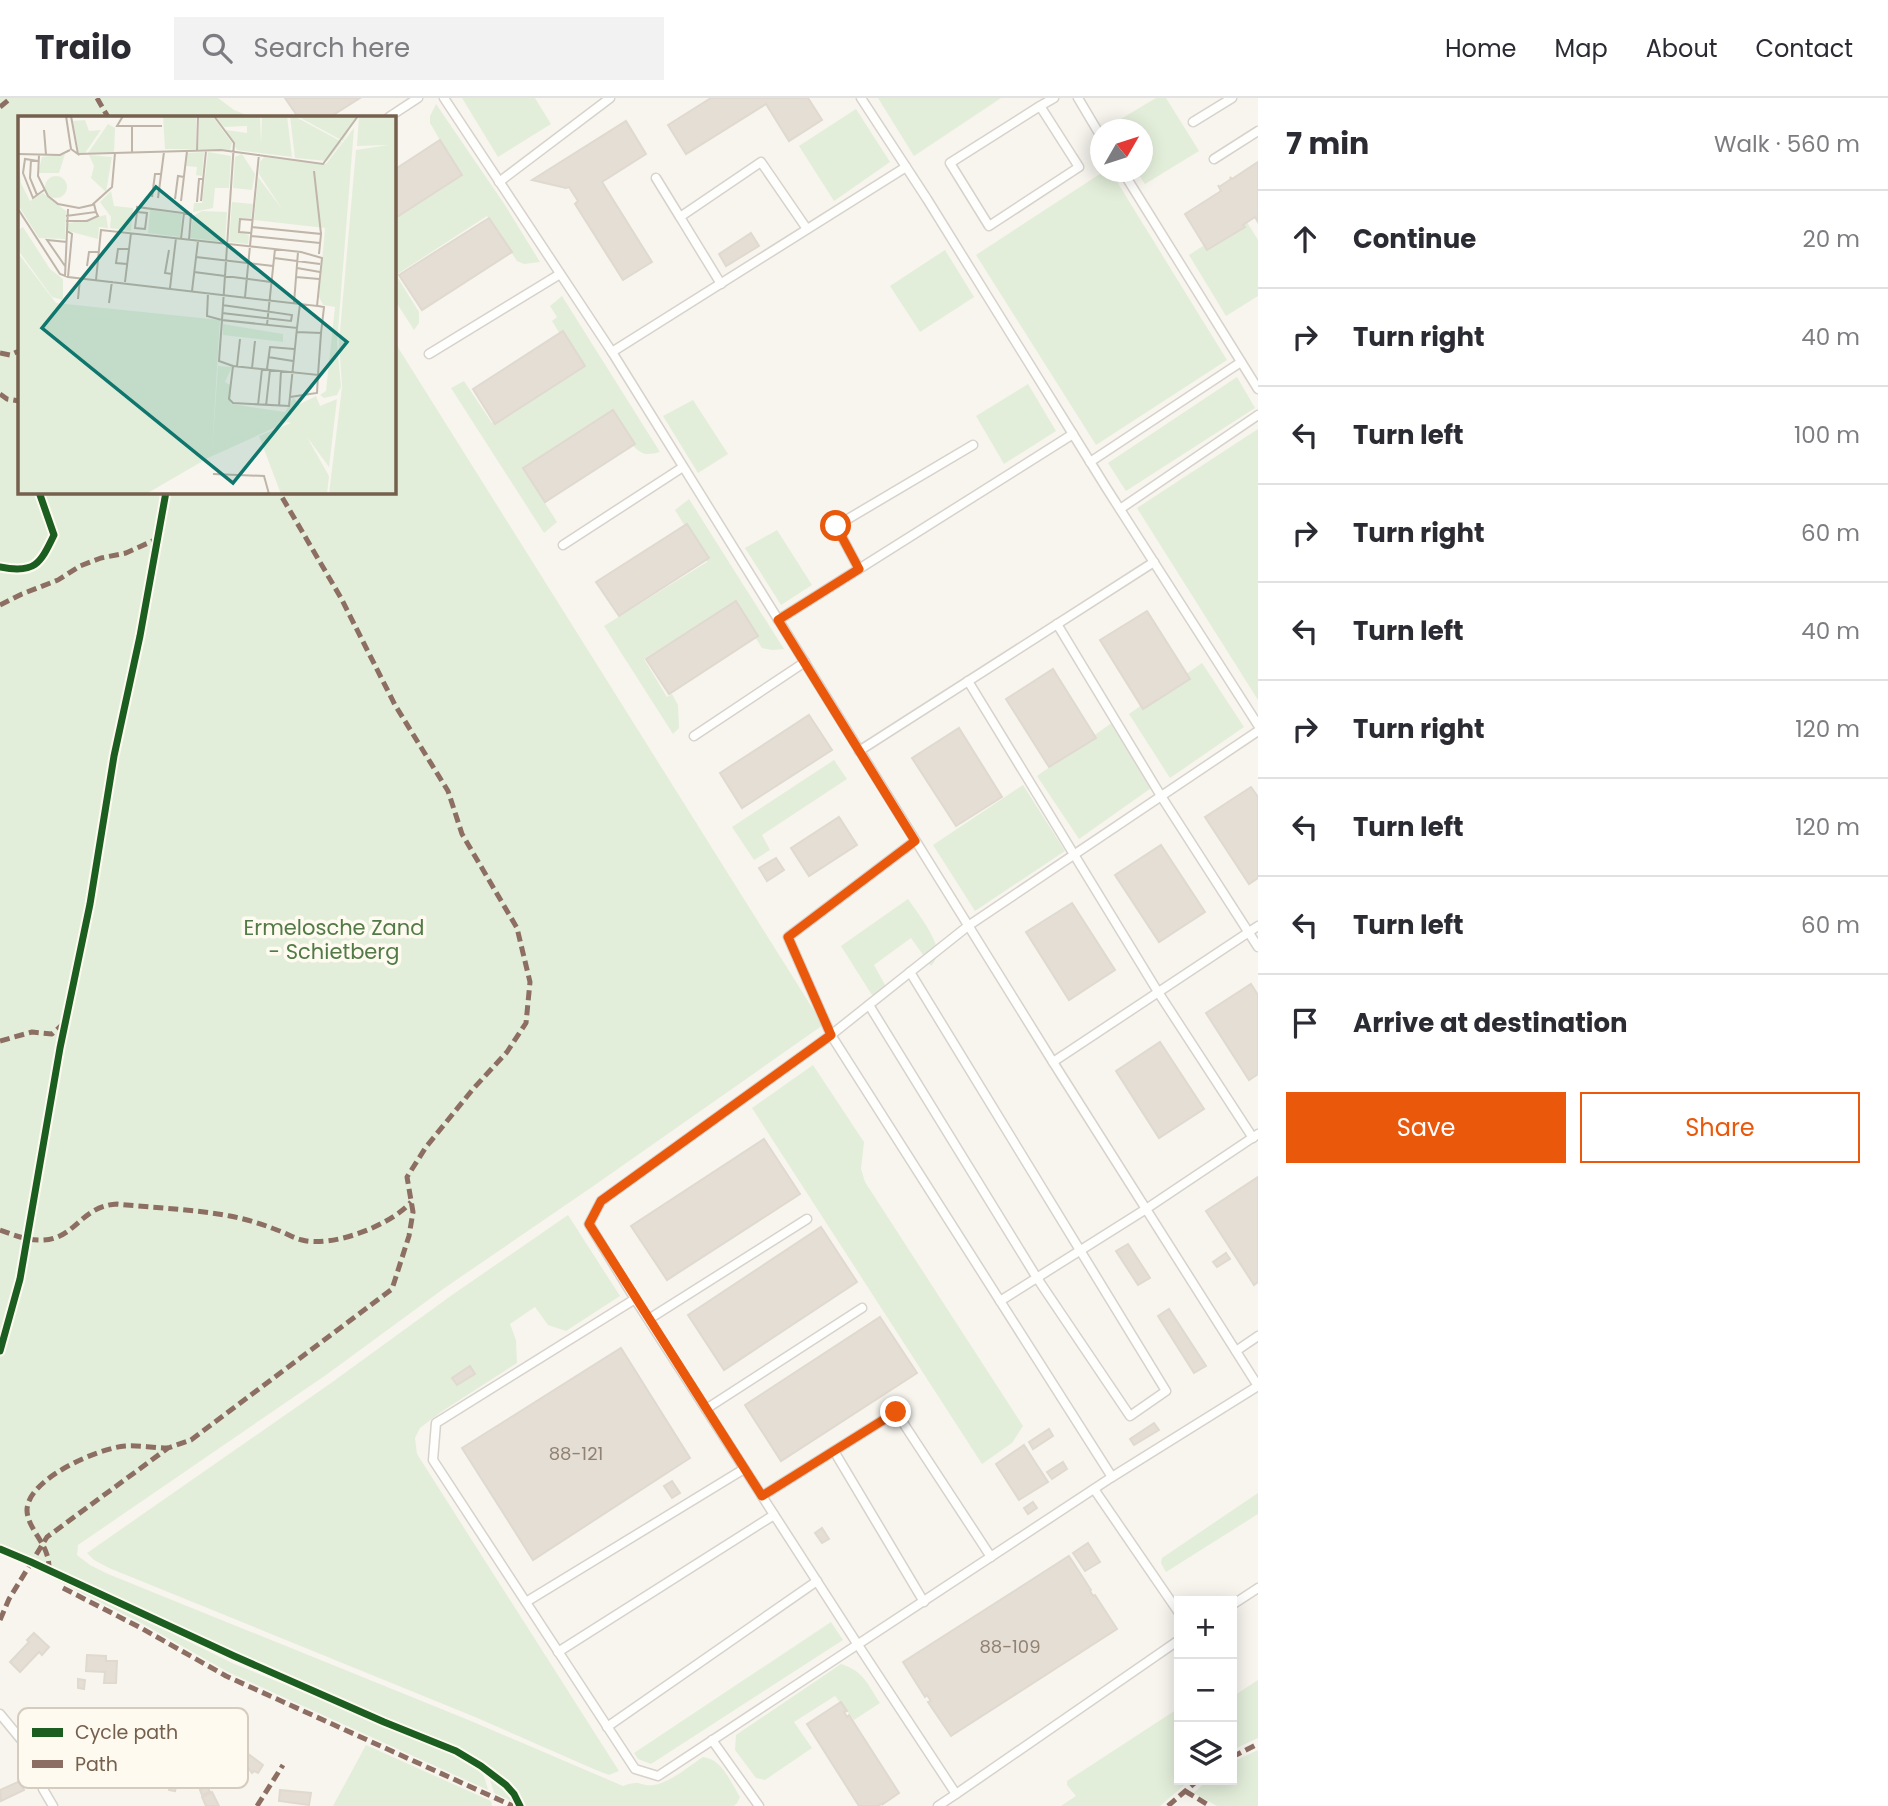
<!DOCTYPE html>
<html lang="en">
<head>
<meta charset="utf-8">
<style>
  :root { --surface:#fff; --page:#f2f2f3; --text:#2b2b33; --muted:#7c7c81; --line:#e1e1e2; --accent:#ea580c }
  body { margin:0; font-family:Poppins,sans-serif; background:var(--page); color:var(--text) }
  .controls { position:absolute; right:21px; bottom:21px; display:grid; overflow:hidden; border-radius:0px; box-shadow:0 4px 18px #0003 }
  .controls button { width:63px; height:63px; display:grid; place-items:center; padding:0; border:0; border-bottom:2px solid var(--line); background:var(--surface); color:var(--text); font:35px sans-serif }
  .compass { position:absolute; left:1090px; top:21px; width:63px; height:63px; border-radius:50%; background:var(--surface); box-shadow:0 4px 18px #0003; rotate:51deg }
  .stop { position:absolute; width:21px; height:21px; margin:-16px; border:5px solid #ea580c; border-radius:50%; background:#fff }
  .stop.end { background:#ea580c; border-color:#fff; box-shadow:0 2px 7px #0008 }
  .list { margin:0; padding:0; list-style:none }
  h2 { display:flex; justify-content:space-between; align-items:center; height:91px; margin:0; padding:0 28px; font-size:30px }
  h2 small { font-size:23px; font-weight:400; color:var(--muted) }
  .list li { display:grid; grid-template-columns:46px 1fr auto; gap:21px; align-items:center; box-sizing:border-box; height:98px; padding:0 28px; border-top:2px solid var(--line) }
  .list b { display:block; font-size:26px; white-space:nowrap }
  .list em { font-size:23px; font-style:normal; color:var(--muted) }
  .actions { display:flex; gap:14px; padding:21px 28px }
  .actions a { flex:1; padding:16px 0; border:2px solid var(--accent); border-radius:0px; text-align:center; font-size:24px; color:var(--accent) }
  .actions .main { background:var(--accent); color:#fff }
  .icon { flex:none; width:38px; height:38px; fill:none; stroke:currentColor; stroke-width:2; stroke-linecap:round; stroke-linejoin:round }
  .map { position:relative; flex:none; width:1258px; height:1708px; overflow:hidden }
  header { display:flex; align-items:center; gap:42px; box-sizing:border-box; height:98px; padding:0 35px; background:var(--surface); border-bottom:2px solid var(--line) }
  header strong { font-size:33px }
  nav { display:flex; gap:38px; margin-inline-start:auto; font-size:24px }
  .search { width:490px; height:63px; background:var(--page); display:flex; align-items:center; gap:18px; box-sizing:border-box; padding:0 24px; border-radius:0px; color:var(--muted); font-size:26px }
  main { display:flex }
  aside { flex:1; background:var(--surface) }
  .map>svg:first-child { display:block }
</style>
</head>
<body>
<header>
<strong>Trailo</strong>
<div class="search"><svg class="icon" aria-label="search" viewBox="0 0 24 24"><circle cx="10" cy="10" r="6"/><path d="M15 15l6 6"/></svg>Search here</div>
<nav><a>Home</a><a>Map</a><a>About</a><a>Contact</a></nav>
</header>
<main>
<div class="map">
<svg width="1258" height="1708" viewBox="0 0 1258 1708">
  <rect width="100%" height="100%" fill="#f7f5ee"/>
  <g fill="#e3eeda">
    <path d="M0,0h218l16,12 17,7h-232v375h375v-151l429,684 -231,162 -146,100 -120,88 -248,170 -1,10 13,10 18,9 363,147 152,65c18,-7 17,1 31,-1 17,-3 35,-19 49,-28 19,2 27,24 37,40l-3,6 -3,3h-210l-3,-2 -5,-11 -8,-9 -11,-11 -40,-23 -223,-91 -203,-100 -31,-11z"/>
    <path d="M462,0h73l16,26 -53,33z"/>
    <path d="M878,0h123l-87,58z"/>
    <path d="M1156,0h10l33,53 -54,33 -8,-12h5v-42l-31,-1 -2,-3z"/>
    <path d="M436,6l69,101 35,57 -16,2 -7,-3 -30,-45 -91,59 23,37v11l-5,7 -20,-31v-81l67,-42 -31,-53v-7z"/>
    <path d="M856,11l34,53 -56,39 -35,-55z"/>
    <path d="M1103,74h8l116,188 -131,85 -120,-190z"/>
    <path d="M1245,121l13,21v56l-32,20 -37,-61z"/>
    <path d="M945,152l29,47 -54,35 -30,-46z"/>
    <path d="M562,198l98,156c-4,1 -8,2 -12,2 -14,1 -30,-30 -38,-41l-85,58 32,51 -13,11 -93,-145 13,-7 28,42 88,-56 -28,-46 5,-4 -7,-11z"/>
    <path d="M1237,279l18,31 -129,83 -18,-28z"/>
    <path d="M1028,286l28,47 -52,33 -28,-48z"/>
    <path d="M693,302l35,54 -30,19 -35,-57z"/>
    <path d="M1258,331v271l-121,-192z"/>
    <path d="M689,401l95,150 -12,1 -10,-2 -28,-45 -90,56 23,38 5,-3 6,11 1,23 -6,6 -69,-108 103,-64 -32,-52z"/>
    <path d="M777,432l35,55 -31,20 -36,-57z"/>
    <path d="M1202,565l42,64 -74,51 -41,-64z"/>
    <path d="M1113,624l41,64 -75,53 -42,-63z"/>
    <path d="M834,662l13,19 -85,56 8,15 -16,10 -22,-33z"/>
    <path d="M1023,687l42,66 -90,60 -42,-66z"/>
    <path d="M908,801c9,13 27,36 29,51 1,7 -2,11 -6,16l-20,-28 -37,27 16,29 -13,9 -36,-57z"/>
    <path d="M813,967l51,77 -3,27 4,13 158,244 -11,17 -30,21 -230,-356z"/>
    <path d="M568,1117l52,81 -54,35 -18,-6 -13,-18 -25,17 6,16 1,23 -76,49 -21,16 -5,10 2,16 202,317 -10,4 -13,-5 -121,-53 -366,-149 -15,-8 -7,-7 244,-170 121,-88z"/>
    <path d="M1258,1395v21l-92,58 -5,-9 1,-5z"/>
    <path d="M32,1466l200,99 223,91c22,12 27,11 33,36l-260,-118 -85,-48 -112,-57z"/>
    <path d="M831,1524l12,18 -192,124 -13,-5 -4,-6z"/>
    <path d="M841,1566c23,7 27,21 39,39l-26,17 -19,-24 -41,26 18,26 -47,32 -9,-2 -21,-28 1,-15z"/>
    <path d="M1258,1582v58l-26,12v-53z"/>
    <path d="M1179,1610v72h11l-30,26h-99l15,-10 -9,-11v-4z"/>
    <path d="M366,1647l125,56 1,5h-159z"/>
    <path d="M1258,1652v56h-41l-23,-13 13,-13h25v-18z"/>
    <path d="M488,1675l16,13 11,17 -21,-10z"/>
  </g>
  <g fill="#e4ded5" stroke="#e0d9d0" stroke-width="2">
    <path d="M285,0h75l-30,19h-32z"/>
    <path d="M711,0h97l14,22 -33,21 -23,-37 -80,50 -18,-29z"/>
    <path d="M626,23l20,33 -44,28 50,80 -29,18 -48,-76 3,-3 -9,-14 -3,1 -34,-8z"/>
    <path d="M440,42l22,35 -68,44v-49z"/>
    <path d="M1258,64v60l-3,-5 -12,8 2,2 -38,23 -22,-36 36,-23 -3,-6 1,2 12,-8 -1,-2 2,2z"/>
    <path d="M489,120l23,34 -90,58 -23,-35z"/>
    <path d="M751,135l8,13 -33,20 -7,-12z"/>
    <path d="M563,233l22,35 -90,58 -22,-35z"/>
    <path d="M613,312l22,34 -90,58 -22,-34z"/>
    <path d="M687,426l22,34 -90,58 -23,-34z"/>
    <path d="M736,503l22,35 -89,58 -23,-35z"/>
    <path d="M1147,513l43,68 -47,30 -43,-69z"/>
    <path d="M1053,571l43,69 -47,29 -43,-68z"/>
    <path d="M809,617l23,35 -90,58 -22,-35z"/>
    <path d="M959,630l43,69 -46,29 -44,-68z"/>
    <path d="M1251,689l7,10v81l-9,6 -44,-67z"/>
    <path d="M839,719l18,28 -48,31 -18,-28z"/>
    <path d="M1161,747l44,67 -46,30 -44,-67z"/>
    <path d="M776,760l8,12 -17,11 -8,-13z"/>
    <path d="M1072,805l43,67 -46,30 -43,-68z"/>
    <path d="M1251,886l7,11v79l-9,6 -43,-67z"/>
    <path d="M1160,944l44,67 -45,29 -43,-67z"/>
    <path d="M764,1041l36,55 -133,86 -36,-54z"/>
    <path d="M1258,1079v105l-4,3 -48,-74z"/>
    <path d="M821,1129l36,55 -133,88 -36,-55z"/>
    <path d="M1128,1146l22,34 -12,7 -22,-34z"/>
    <path d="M1226,1155l4,6 -13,8 -4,-5z"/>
    <path d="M1169,1211l37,57 -12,7 -36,-57z"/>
    <path d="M880,1219l37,56 -136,88 -36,-56z"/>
    <path d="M621,1250l69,110 -157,102 -71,-112z"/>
    <path d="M470,1268l5,8 -18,11 -5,-7z"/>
    <path d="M1154,1325l5,7 -25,15 -4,-6z"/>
    <path d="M1049,1331l4,7 -20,13 -4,-7z"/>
    <path d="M1024,1347l24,37 -29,18 -23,-36z"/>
    <path d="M1063,1364l4,7 -15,10 -5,-7z"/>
    <path d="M672,1383l8,12 -8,5 -8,-12z"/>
    <path d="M1033,1404l4,6 -9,6 -4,-6z"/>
    <path d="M822,1430l7,11 -7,4 -7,-10z"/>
    <path d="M1088,1445l12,19 -15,9 -12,-18z"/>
    <path d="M1069,1458l22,34 -1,1 3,5 2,-1 22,34 -166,107 -23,-34 3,-1 -4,-6 -2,2 -22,-35z"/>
    <path d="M34,1535l15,14 -7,8 -3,-3 -19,20 -10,-10 19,-20 -2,-2z"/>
    <path d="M87,1557l19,1v5h11l-1,22h-12l1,-11 -19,-1z"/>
    <path d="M78,1581l7,1 -1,9 -6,-1z"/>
    <path d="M841,1604l6,9 -3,1 3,5 2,-2 50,78 -16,11v-1l-5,3h-19l-52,-82z"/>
    <path d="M243,1652l20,15 -5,8 -4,-2 -2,2 -6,-8 -3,5 -8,-6z"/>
    <path d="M20,1683l4,9 -23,11 -1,-11z"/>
    <path d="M170,1684l7,1 -2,8 -6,-1z"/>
    <path d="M207,1688l3,6 -8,3 -2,-5z"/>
    <path d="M280,1692l31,3 -2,12 -30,-4z"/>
    <path d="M212,1694l7,14h-13l-4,-9z"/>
  </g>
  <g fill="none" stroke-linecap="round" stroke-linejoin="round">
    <defs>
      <g id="lane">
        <path d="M444,0l168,254 441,710 205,324"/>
        <path d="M861,0l66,101 180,290 151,236"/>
        <path d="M1078,0l22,37"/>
        <path d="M1040,8l39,61 -90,59 -39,-63 90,-57 14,-8"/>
        <path d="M389,19l29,-19"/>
        <path d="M1193,24l39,-24"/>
        <path d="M1214,61l44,-28"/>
        <path d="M1123,74l135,217"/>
        <path d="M656,80l24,39"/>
        <path d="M499,84l111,-84"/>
        <path d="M721,186l-41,-67 81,-55 46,67"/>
        <path d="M612,254l294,-185"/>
        <path d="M429,256l131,-80"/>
        <path d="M1090,364l151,-100"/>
        <path d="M1120,411l138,-94"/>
        <path d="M563,447l120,-78"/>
        <path d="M859,471l-23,-43 137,-81"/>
        <path d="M778,522l295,-186"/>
        <path d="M1057,526l104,172 97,151"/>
        <path d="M968,583l190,311 95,146"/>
        <path d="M694,638l111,-74"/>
        <path d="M859,653l295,-189"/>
        <path d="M915,743l-127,96 43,98 -230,166 -12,23 46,75 -199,124 -3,37 202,309 23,7 454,-299"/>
        <path d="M869,907l168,273 93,138 36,-25 -256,-419"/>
        <path d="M1053,964l205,-136"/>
        <path d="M635,1201l223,346 98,149 223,-154"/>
        <path d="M1000,1203l146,-92 112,-75"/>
        <path d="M649,1221l158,-100"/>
        <path d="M1236,1253l22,-15"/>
        <path d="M1258,1288l-146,91 -281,-442 137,-109 290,-195"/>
        <path d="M706,1311l156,-101"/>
        <path d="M834,1353l90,151"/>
        <path d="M1094,1391l85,124"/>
        <path d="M762,1398l134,-84 95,145"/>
        <path d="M526,1504l218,-133"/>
        <path d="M1232,1507l26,-17"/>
        <path d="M558,1554l216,-137"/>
        <path d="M0,1616l33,40 10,35 10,17"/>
        <path d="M607,1629l210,-146"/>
        <path d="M712,1642l47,66"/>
        <path d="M938,1708l18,-12"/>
      </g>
    </defs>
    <use href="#lane" stroke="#d7d2cc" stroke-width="11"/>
    <use href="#lane" stroke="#fefefc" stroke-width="8"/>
    <g stroke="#8d6e63" stroke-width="5" stroke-dasharray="10 5" stroke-linecap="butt">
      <path d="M97,0l11,19"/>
      <path d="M0,9l11,-9"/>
      <path d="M0,255l10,2 9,-4"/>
      <path d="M0,296l7,5 12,2"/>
      <path d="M0,507l22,-11 36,-14 22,-14 21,-8 25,-5 31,-14"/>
      <path d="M0,943l32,-9 20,2 12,-11"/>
      <path d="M0,1132c14,5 28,11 44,10 32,-2 37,-34 73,-36 38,4 76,5 113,12 16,3 32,8 47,14 9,3 16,8 25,10 31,8 89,-15 109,-38"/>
      <path d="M49,1473c0,-5 0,-11 -2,-16 -4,-15 -19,-28 -20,-44 -1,-32 72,-63 98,-65 14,-1 29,2 43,2"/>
      <path d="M63,1490l78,40 85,48 287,130"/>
      <path d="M0,1522l9,-21 38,-62 121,-89 23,-8 201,-151 17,-53 4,-24 -6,-35 19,-30 47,-58 34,-37 19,-29 4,-41 -13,-54 -55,-94 -14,-43 -53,-86 -54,-107 -62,-106"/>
      <path d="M1232,1659l26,-13"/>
      <path d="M1185,1693l25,15"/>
      <path d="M257,1708l26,-41"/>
      <path d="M1168,1708l30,-26"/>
    </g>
    <defs>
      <g id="cycleway">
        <path d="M0,469c35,7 40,-3 54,-32l-15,-43"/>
        <path d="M0,1253l20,-72 40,-231 30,-144 24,-148 26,-120 26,-144"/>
        <path d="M0,1451l31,13 203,94 150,66 72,29 25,15 25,19 8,9 6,12"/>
      </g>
    </defs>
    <use href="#cycleway" stroke="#fefaf0" stroke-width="11"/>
    <use href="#cycleway" stroke="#1b5e20" stroke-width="7"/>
  </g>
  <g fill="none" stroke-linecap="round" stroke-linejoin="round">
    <path stroke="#ea580c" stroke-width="9" d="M836,428l23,43 -81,51 137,221 -127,96 43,98 -230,166 -12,23 173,272 134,-84"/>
  </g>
  <g text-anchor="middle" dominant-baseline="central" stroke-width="7" stroke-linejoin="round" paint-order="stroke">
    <g font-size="18" fill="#928272">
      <text x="576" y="1355">88-121</text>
      <text x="1010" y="1548">88-109</text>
    </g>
    <g font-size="21" fill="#517a47" stroke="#fefaf0">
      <text x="334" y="829">Ermelosche Zand<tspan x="334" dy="24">- Schietberg</tspan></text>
    </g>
  </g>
  <g transform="translate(18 18)">
    <rect width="378" height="378" fill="#f7f5ee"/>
    <path d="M145,0h33v33h-31zM242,0l1,27 1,-27h25l5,41 -55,-7 -11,-20 21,3v-7l-23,1 -8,-10zM272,0h4l48,26 -15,19 -32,-3zM279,0h60l-14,25zM341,0h37v378h-67l13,-107 -3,-44 17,-193 32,-5 -31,1zM181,1h14l19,26 -2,7 -32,-1zM67,4l4,11 12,-1 -16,23h-6l-6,-32zM90,8l7,4 -1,24 -26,1zM336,12l-17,215 4,44 -4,8 -13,3 -4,-3 6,-4 9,-84 -12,-2 -4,-8 6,-69 -71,-8 4,-43 24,32 -23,-35 1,-12 4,-5 62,7zM186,36l-2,24 -6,-1 1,-8 -11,-1 1,-13zM190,36l23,4 -2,32h-14l-2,20 -20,4 1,-9h8zM47,38l-6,19h-21l4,-16zM224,38l13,20 -3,16 -19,-2 2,-31zM0,39l3,28 9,18 13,-8 23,18 -1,28 -26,-1 -21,-33zM71,39l23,2 -6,35 -15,-14 3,-12zM27 71a11 11 0 1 1 22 0a11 11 0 1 1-22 0ZM93,75l3,15 19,2 -2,23 -21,-3 1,-11 -11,-15zM214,86l21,2 -2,14h-10l-3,14 11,3 -1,9 -19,-2zM132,94l32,4 -2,23 -32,-4zM184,95l25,1 -2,30 -35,-4 3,-22zM88,99l2,13 -9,-1 -1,12 -30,-8 -2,-7zM5,111l27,42 13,10v21l-11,-3 -34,-47v-20zM0,137l38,50 164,17 -8,131 6,-85 14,1 -7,15 5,3 1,19 54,8 8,-14 7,6 16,-8 4,10 17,-7 -8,68 -22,-30 22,39 -2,18h-46l-22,-58 32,-13 -4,-1 -79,36 -62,36h-128zM205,208l60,10v8l-60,-7z" fill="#e3eeda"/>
    <path fill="none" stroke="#bfb5a9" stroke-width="2" d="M48,0l5,33 7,5 -7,-38M105,0l-6,10h45M196,0l20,27 -12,177 75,8 3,-24M114,11v26M26,14l2,25M179,35l1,-35M0,38l42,1 10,-5M60,38l143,-4 102,14 35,-48M21,39l-1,21 10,20 10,8 21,4 13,-3 20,-18 3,-34M13,44l-1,18 7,17M20,45l-13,-2 -2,14 10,25 11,-8M296,55l7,63M134,81l3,-23h6M140,82l6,-46M157,83l3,-23 6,1M163,85l6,-50M183,85l5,-50M179,86l2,-23h4M0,93l42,65 8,3 249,29 5,-48 -21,-6 -200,-22 -5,50M119,96l10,1 -2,16 -10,-1 2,-16v-5l54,7 -2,26M48,100l30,-4 -2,-8M48,105h21l11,-5 -2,-4M234,111l69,7 -2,20M49,115l5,3 -4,43M233,117l-12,-1 1,-13 13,1M233,120l69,7M163,123l3,-26M151,134l-4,23 7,1M178,141l77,9M256,142l46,6M109,148l-11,-1 2,-14h11M47,150l-18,-26 20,2M69,150l2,-14h9M279,152l23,4M176,156l77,10M47,160l3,-67M278,161l23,2M107,166l6,-49M152,172l6,-50M174,175l6,-50M190,177l-1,23 15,4 -3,41 14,5 -4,33 4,4 56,3 8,-78M227,181l14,-143M60,183l2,-21M91,187l3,-22M276,187l4,-51M300,190l6,1 -3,26M204,197l69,8 1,-6 -70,-10M249,209l8,-76M250,241l25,4M215,250l85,9 3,-42 -25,-1M219,250l3,-27M234,252l3,-27M249,253l3,-22 24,2M272,281l27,-4 1,-18M240,289l4,-36M248,290l4,-36M261,291l2,-36M195,358l51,2 5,18"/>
    <path fill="#0f766e" fill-opacity="0.15" stroke="#0f766e" stroke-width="3.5" d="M138,71l191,155 -114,141 -191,-155z"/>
    <rect width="378" height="378" fill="none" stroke="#75604e" stroke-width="3.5"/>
  </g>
  <rect x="18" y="1610" width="230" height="80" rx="10" fill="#fefaf0" stroke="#d5ccbf" stroke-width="2"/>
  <rect x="32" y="1630" width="31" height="9" fill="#1b5e20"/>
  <rect x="32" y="1662" width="31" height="8" fill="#8d6e63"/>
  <g font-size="19" fill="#75604e">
    <text x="75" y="1641">Cycle path</text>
    <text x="75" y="1673">Path</text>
  </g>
</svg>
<div class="controls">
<button>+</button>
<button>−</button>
<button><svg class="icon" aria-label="layers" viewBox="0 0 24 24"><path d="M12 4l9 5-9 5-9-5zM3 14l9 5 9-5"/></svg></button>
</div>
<svg class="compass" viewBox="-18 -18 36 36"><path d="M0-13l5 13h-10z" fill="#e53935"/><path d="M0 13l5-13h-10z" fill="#7c7c81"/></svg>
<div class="stop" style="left:836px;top:428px"></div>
<div class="stop end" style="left:896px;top:1314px"></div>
</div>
<aside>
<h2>7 min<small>Walk · 560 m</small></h2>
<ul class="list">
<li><svg class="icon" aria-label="ahead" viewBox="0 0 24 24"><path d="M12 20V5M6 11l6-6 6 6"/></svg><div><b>Continue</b></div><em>20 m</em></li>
<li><svg class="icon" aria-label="right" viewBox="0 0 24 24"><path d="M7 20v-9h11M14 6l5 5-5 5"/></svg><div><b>Turn right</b></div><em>40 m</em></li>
<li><svg class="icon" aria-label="left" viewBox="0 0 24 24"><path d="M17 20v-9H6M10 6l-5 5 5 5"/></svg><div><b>Turn left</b></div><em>100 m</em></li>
<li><svg class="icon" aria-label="right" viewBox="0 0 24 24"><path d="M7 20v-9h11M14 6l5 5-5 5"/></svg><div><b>Turn right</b></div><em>60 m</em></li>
<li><svg class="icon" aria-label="left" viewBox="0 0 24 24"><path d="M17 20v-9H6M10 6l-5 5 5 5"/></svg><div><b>Turn left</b></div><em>40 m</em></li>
<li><svg class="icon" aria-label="right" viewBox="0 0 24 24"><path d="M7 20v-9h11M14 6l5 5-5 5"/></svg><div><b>Turn right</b></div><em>120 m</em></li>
<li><svg class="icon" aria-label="left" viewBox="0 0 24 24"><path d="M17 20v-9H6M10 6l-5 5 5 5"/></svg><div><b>Turn left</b></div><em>120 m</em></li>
<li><svg class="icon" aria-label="left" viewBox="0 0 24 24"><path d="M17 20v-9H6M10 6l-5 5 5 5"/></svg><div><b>Turn left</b></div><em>60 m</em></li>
<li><svg class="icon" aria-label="arrive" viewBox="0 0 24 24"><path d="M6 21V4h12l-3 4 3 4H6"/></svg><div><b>Arrive at destination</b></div></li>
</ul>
<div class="actions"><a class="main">Save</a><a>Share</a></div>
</aside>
</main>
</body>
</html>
